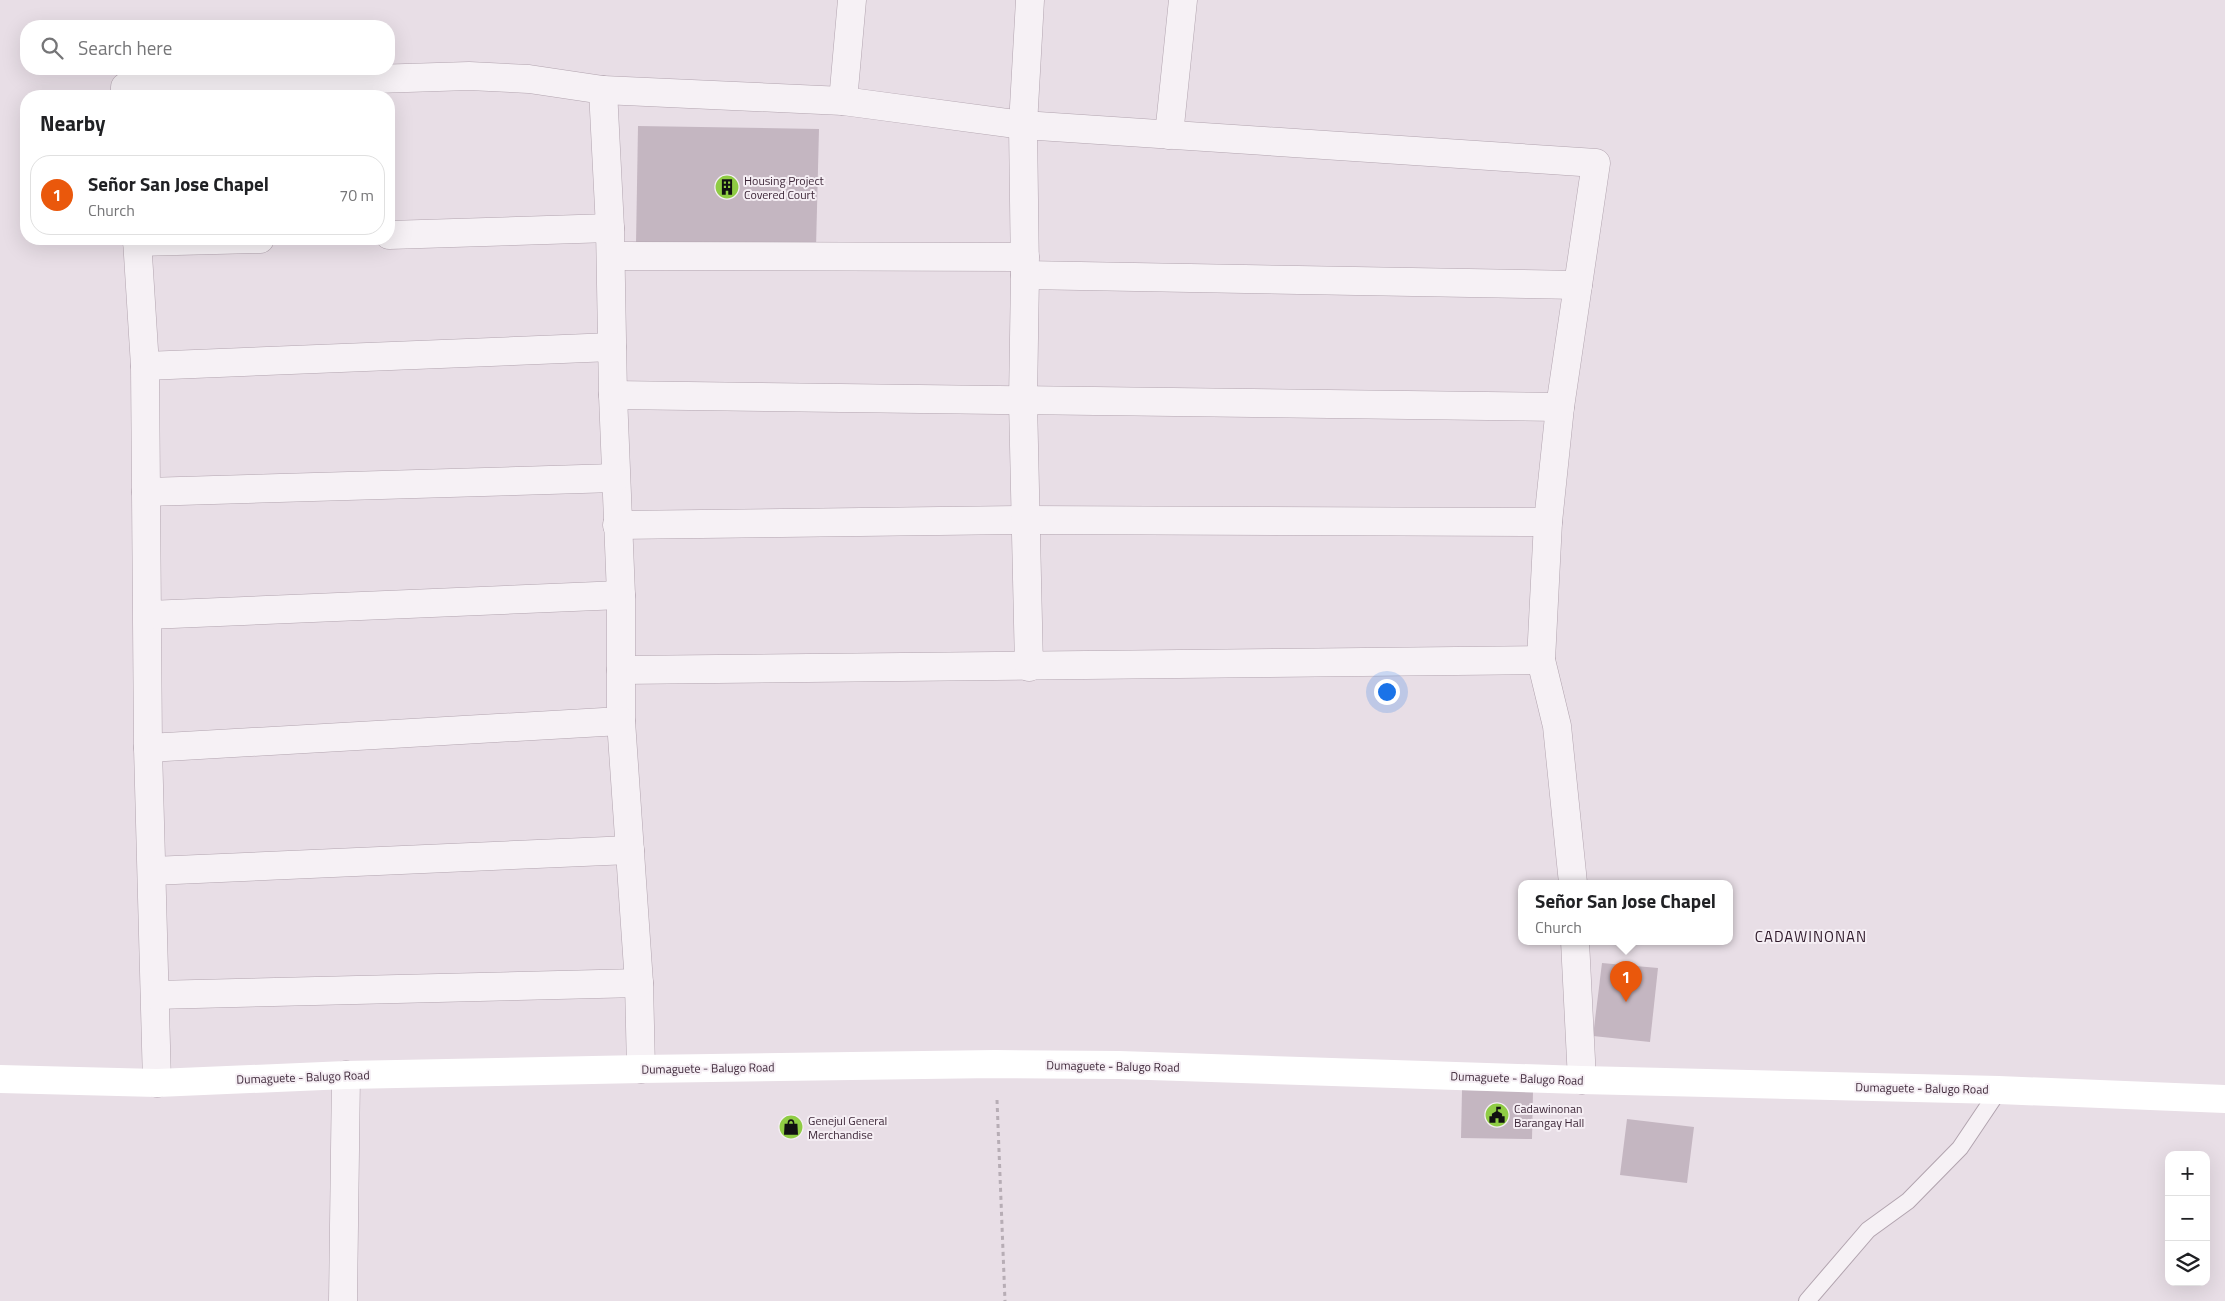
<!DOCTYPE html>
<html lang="en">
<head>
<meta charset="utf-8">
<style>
  :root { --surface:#fff; --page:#f2f2f2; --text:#202124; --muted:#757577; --line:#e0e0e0; --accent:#ea580c }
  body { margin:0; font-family:"Titillium Web",sans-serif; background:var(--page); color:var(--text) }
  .controls { position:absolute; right:15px; bottom:15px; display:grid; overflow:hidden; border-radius:10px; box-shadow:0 5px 20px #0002 }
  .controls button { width:45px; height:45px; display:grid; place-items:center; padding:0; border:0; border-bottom:1px solid var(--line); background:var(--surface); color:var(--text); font:25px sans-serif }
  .you { position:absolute; left:1386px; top:691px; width:18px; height:18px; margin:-12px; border:4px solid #fff; border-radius:50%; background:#1a73e8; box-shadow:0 0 0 8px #1a73e833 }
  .badge { display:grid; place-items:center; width:32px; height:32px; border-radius:50%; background:var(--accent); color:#fff; font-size:16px; font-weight:700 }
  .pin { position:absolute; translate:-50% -41px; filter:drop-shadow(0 1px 2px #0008) }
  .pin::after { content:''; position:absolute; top:26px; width:18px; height:15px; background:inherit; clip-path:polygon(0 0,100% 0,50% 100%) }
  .popup { position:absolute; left:1518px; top:880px; width:215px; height:65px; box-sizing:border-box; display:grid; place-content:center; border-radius:10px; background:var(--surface); filter:drop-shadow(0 1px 4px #0005); font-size:16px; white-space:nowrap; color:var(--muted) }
  .popup b { font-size:19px; color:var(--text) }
  .popup::after { content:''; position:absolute; left:50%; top:100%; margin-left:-10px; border:10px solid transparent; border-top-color:var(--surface) }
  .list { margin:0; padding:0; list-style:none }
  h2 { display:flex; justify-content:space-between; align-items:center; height:65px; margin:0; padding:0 20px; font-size:21px }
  h2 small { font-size:16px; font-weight:400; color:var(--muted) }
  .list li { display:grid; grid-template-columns:32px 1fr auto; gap:15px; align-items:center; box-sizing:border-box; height:80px; margin:0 10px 10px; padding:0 10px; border:1px solid var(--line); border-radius:20px }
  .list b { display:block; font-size:19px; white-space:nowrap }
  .list p { margin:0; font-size:16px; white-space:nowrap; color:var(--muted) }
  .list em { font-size:16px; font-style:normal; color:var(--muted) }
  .icon { flex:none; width:28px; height:28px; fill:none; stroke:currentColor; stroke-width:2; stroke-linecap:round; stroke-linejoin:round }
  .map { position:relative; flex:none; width:2225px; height:1301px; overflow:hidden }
  .search { position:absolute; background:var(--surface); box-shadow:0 5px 20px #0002; left:20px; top:20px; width:375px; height:55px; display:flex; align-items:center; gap:12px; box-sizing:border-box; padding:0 18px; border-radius:20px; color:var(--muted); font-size:19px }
  .panel { position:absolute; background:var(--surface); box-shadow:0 5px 20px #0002; left:20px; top:90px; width:375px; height:155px; border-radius:20px }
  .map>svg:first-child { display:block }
</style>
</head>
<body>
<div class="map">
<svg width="2225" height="1301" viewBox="0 0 2225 1301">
  <rect width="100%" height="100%" fill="#e8dee6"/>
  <g fill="#c4b6c1">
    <path d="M638,126l181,3 -3,119 -180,-4z"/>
    <path d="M1602,963l56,5 -8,74 -57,-6z"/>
    <path d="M1462,1090l71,1 -1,48 -71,-1z"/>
    <path d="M1627,1119l67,8 -7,56 -67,-8z"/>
  </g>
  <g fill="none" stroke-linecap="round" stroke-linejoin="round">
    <defs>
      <path id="lane" d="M1807,1301l61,-71 40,-29 52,-53 39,-58"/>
      <g id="street">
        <path d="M603,90l7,138 3,167 8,200v126l18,262 2,86"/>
        <path d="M125,96v-9l344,-11 60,3 74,11 240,11 180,24 573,38 -36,244 -12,115 -7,138 -920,10"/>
        <path d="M843,101l9,-101"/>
        <path d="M1169,135l14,-135"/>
        <path d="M389,235l221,-7"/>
        <path d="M137,239l8,127 3,382 9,335"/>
        <path d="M137,242l123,-3"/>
        <path d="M611,256l414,1"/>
        <path d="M1025,275l553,10"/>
        <path d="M145,366l467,-19"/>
        <path d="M613,395l947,12"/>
        <path d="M146,492l469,-14"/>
        <path d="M617,525l409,-5 522,2"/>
        <path d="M148,615l473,-20"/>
        <path d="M1541,660l16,66 16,157"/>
        <path d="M1029,667l-6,-266 2,-126 -2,-150 7,-125"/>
        <path d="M148,748l473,-27"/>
        <path d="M152,871l478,-21"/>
        <path d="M1575,941l7,139"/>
        <path d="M155,995l484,-12"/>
        <path d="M343,1301l3,-226"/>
      </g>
    </defs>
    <use href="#lane" stroke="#b2a4af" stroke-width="18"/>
    <use href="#street" stroke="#b2a4af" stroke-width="29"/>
    <path stroke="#b7adb5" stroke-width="3" stroke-dasharray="4 4" stroke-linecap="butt" d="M997,1100l8,201"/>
    <use href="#lane" stroke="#f6f1f5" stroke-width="16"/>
    <use href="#street" stroke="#f6f1f5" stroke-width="28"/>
    <path stroke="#fff" stroke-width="28" d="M0,1079l157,4 189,-8 295,-6 354,-5 124,1 463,15 417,10 226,9"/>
  </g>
  <defs>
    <symbol id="building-disc" viewBox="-11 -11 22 22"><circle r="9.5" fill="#8fcc44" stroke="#f5eef4"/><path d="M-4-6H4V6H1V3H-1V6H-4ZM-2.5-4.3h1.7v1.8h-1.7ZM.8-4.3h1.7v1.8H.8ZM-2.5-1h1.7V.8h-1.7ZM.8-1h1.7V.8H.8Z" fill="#111"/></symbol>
    <symbol id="civic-disc" viewBox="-11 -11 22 22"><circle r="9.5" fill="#8fcc44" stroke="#f5eef4"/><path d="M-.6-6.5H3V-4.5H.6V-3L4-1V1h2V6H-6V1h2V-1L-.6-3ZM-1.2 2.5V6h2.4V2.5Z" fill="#111"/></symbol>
    <symbol id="shop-disc" viewBox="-11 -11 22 22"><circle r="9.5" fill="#8fcc44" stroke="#f5eef4"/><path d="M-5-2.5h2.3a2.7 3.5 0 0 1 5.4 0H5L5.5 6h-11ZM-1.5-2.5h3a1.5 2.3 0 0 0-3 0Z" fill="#111"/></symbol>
  </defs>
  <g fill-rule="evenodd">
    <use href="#building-disc" x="713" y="173" width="28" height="28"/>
    <use href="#civic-disc" x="1483" y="1101" width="28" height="28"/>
    <use href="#shop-disc" x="777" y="1113" width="28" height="28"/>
  </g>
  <g text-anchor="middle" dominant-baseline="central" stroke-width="4" stroke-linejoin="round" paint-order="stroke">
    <g font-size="12" fill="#3e2839" stroke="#f5eef4" text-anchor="start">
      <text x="744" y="180">Housing Project<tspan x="744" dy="14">Covered Court</tspan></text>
      <text x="1514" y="1108">Cadawinonan<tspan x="1514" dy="14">Barangay Hall</tspan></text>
      <text x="808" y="1120">Genejul General<tspan x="808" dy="14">Merchandise</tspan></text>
    </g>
    <g font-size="12" fill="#3e2839" stroke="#f5eef4">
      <text transform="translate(1113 1066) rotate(1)">Dumaguete - Balugo Road</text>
      <text transform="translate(708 1068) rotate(-1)">Dumaguete - Balugo Road</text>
      <text transform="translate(303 1077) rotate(-2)">Dumaguete - Balugo Road</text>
      <text transform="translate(1517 1078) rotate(2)">Dumaguete - Balugo Road</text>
      <text transform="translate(1922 1088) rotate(1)">Dumaguete - Balugo Road</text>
    </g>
    <g font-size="15" letter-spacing="1" fill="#2f1a2a" stroke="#f5eef4">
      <text x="1811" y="936">CADAWINONAN</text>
    </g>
  </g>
</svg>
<div class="controls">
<button>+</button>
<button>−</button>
<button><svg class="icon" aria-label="layers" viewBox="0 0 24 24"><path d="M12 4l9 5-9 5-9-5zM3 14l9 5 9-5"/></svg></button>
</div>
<div class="you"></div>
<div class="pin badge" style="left:1626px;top:1002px">1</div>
<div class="popup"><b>Señor San Jose Chapel</b>Church</div>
<div class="search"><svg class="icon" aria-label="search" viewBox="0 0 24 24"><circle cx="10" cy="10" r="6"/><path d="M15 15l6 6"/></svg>Search here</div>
<section class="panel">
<h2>Nearby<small></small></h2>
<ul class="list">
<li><span class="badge">1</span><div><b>Señor San Jose Chapel</b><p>Church</p></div><em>70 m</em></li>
</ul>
</section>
</div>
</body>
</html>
